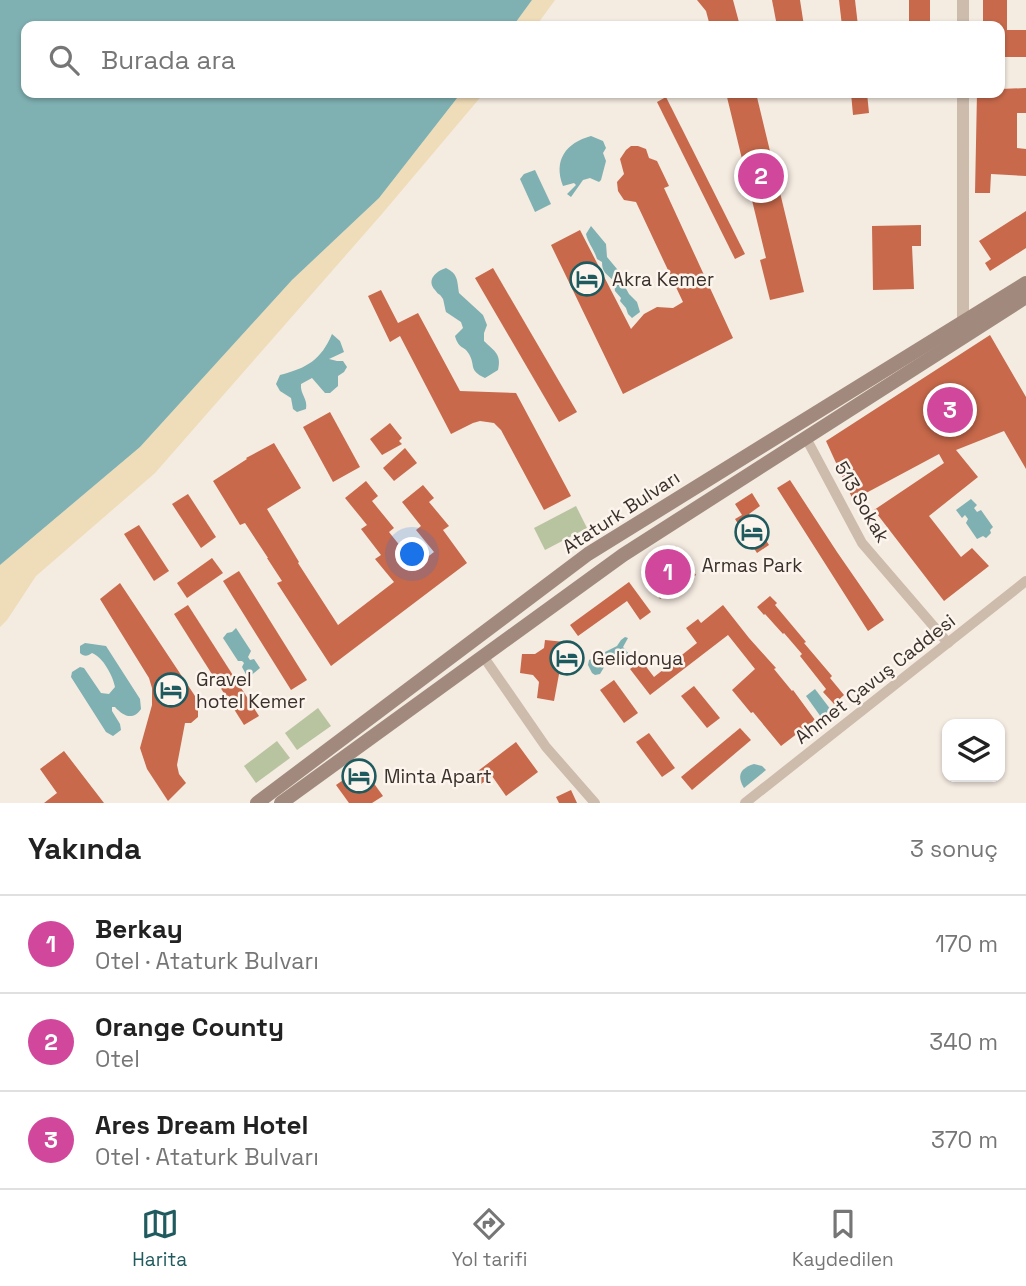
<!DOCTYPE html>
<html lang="tr">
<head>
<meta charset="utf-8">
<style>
  :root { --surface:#fff; --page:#f2f2f2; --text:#222; --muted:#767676; --line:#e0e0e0; --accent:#1f5a5e }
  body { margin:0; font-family:"Space Grotesk",sans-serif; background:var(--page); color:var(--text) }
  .controls { position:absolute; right:21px; bottom:21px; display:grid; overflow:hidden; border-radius:14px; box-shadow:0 2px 5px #0004 }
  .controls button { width:63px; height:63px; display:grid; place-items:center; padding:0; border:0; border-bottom:2px solid var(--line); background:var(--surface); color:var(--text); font:35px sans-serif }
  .you { position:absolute; left:413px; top:555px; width:24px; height:24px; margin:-18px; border:5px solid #fff; border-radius:50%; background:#1a73e8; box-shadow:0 0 0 10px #1a73e833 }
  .badge { display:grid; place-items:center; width:46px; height:46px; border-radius:50%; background:var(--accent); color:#fff; font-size:23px; font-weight:700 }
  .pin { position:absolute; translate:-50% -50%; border:4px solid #fff; box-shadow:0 2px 7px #0006 }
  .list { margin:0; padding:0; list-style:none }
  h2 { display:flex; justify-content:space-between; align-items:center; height:91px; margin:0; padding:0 28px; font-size:30px }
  h2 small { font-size:23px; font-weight:400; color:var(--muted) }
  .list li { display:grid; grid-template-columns:46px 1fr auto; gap:21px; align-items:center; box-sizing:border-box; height:98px; padding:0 28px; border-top:2px solid var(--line) }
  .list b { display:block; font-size:26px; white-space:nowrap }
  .list p { margin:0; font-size:23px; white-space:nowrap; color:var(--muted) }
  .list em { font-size:23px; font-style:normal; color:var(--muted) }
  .icon { flex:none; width:38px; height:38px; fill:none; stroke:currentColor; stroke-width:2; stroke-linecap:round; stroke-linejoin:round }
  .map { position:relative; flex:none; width:1026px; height:803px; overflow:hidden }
  .search { position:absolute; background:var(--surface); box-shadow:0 2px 5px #0004; left:21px; right:21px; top:21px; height:77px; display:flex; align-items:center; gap:18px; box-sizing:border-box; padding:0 24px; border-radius:14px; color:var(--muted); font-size:26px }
  .sheet { height:385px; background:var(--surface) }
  nav { display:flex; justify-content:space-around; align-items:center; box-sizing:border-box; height:98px; border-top:2px solid var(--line); background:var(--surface); font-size:19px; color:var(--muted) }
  nav a { display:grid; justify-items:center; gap:4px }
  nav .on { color:var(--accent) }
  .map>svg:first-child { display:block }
</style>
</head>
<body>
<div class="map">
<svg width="1026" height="803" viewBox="0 0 1026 803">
  <rect width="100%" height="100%" fill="#f4ebe1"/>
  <g fill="#b8c4a0">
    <path d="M576,506l11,22 -42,22 -11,-22z"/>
    <path d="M318,708l13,18 -34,24 -12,-17z"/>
    <path d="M277,741l13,17 -34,25 -12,-17z"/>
  </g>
  <g fill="#efdcb8">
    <path d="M532,0h23l-19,26h-23z"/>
    <path d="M461,93h23l-103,122 -226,258 -119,103 -29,44 -7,7v-62l140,-118 152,-167 87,-82z"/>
  </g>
  <g fill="#7fb0b2">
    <path d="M0,0h532l-19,26h-487v67h435l-82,105 -87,82 -152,167 -140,118z"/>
    <path d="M591,136l12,5 3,7 -3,5 3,8 -5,19 -2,2 -9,-4 -7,2 -12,17 -4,-3 9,-9 -2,-2 -11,3c-10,-26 3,-43 28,-50z"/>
    <path d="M535,170l16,34 -16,8 -15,-33 4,-5z"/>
    <path d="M591,226l15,18 1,13 15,18 2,10 5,9 8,8 3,10 -8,6 -4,-4 -2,-6 -6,-7 1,-3 -6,-7 -1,-10c-7,-7 -12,-8 -12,-19l-5,-3c-3,-10 -9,-16 -11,-25z"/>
    <path d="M446,268c12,6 11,12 13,25l24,22 4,10 -3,8v8c10,10 18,13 14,29l-13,8c-17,-8 -9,-12 -16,-24 -5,-9 -10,-4 -14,-18l8,-8 -2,-6 -15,-10c-1,-3 -2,-10 -3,-13 -4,-7 -3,-2 -8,-9 -9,-10 1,-19 11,-22z"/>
    <path d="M332,334l8,7 4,11 -15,7 8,2h6l4,6 -3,5 -6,4v10l-8,7h-5l-13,-15 -11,6c-1,11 7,14 5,25l-9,3 -4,-3 -2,-11 -11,-7 -4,-7 4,-9c27,-7 41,-15 52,-41z"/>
    <path d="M971,499l6,6 -3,3 3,4 4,-2 12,17 -3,3 1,3 -5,5 -3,-2 -6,3 -11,-16 2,-4 -3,-4 -3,3 -6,-8z"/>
    <path d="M236,628l15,23 -3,6 2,3 4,-1 6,9 -12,10 -6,-11 2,-4 -2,-2h-4l-15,-23 4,-5 5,-1z"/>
    <path d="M625,637l3,1 -5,9 6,7 -9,8c-13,-3 -14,2 -20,12l-5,1 -3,-2 -4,-8 1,-5 28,-14 4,-6z"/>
    <path d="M85,643l21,3 34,53 1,10c-8,12 -18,7 -26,-2h-3v4l8,13 1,6 -8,6 -7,-4 -35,-55 1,-5 8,-5 4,1 17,25 8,1 6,-7c-2,-11 -12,-30 -23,-34 -4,3 -8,4 -12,0v-7z"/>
    <path d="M815,689l16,21 -10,7 -15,-21z"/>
    <path d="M754,764l8,2 4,4 -22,18c-8,-13 -3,-20 10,-24z"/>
  </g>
  <g fill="#c8694b">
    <path d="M697,0h36l7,26h-30l-4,-15z"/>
    <path d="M772,0h28l4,26h-27z"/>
    <path d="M839,0h16l3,26h-16z"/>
    <rect x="909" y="0" width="21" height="26"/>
    <path d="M983,0h24v30h19v27h-26v-31h-17z"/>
    <path d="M1026,88v25h-9v35l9,1v27l-35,-2 -1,19h-15l2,-100h23v-4z"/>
    <path d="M726,93h30l48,199 -34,8 -10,-40 6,-2z"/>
    <path d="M851,93h16l2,20 -16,2z"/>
    <path d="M666,97l79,157 -10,5 -78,-157z"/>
    <path d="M631,146h7l8,3 3,9 8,3 12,25 -5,2 69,150 -110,56 -72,-149 29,-15 51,99 13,-15 13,-7 16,1 10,-6 -47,-100 -12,-2 -6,-9 -1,-9 7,-8 -4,-15 6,-9z"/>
    <path d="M1026,211v37l-36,23 -5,-8 6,-4 -12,-18z"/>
    <path d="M921,225v21h-9l2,43 -41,1 -1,-64z"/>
    <path d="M493,268l84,144 -18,10 -84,-144z"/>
    <path d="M381,290l17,33 20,-10 42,78 56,2 55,103 -27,14 -43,-80 -7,-7 -14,-2 -7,2 -22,11 -51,-98 -10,6 -22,-46z"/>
    <path d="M990,335l36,62v72l-22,-38 -48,19 22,27 -49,39 32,41 11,-9 17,18 -45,35 -70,-91 70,-47 -5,-9 -86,46 -27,-59z"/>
    <path d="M330,412l30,55 -27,15 -30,-55z"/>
    <path d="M390,423l12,15 -3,3 3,3 -20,11 -12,-16z"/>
    <path d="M274,443l27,45 -34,21 32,53 -1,1 40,62 56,-43 -19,-23 6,-4 -20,-26 6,-4 -22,-27 21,-17 12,15 -6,5 22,27 -5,4 27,34 18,-14 -18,-22 5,-4 -19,-24 21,-17 11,13 -5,4 20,24 -6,4 24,33 -136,103 -54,-83 5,-2 -15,-23h1l-23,-35 -5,2 -27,-44 34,-22 -1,-1z"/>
    <path d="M405,448l12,15 -23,18 -11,-13z"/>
    <path d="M790,480l47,72 47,68 -16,11 -91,-143z"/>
    <path d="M752,493l8,13 -11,8 20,31 -12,8 -22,-34 7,-4 -7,-11z"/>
    <path d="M188,494l28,43 -15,11 -29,-44z"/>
    <path d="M139,525l30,46 -15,10 -30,-47z"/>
    <path d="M676,546l20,29 -36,24 -19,-29z"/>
    <path d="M212,558l11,15 -36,25 -10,-15z"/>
    <path d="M239,571l68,109 -16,10 -68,-109z"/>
    <path d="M629,582l22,30 -11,8 -13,-19 -49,35 -8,-11z"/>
    <path d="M120,583l75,113 3,11v10l-7,6h-6l-8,42 2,9 7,9 -18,18 -21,-32 -7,-21 12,-43v-17l-3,-10 -49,-79z"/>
    <path d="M770,596l7,7 -2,2 31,37 -2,1 28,33 -2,2 14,17 -10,9 -11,-12 3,-3 -26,-33 2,-2 -18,-21 -1,1 -18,-20 -1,1 -7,-8z"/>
    <path d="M188,605l71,111 -15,9 -70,-111z"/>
    <path d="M723,605l26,33 27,30 -2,1 18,22 1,-1 22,30 -34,26 -28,-34 -2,1 -19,-23 23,-21 -27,-34 -78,60 -20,-26 11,-9 13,17 43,-34 -11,-15 12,-9 3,4z"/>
    <path d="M545,640l20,2 -11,59 -17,-3 2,-16 -6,-7 -13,-2 2,-19h13l9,-6z"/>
    <path d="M614,680l24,33 -14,10 -24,-33z"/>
    <path d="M694,686l26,32 -13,10 -26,-32z"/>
    <path d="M740,728l11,12 -59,50 -11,-13z"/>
    <path d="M649,733l26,35 -13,9 -26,-35z"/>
    <path d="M516,742l22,30 -32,24 -14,-20 -11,8 -7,-10z"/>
    <path d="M64,751l40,52h-60l13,-10 -17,-24z"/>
    <path d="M362,767l21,29 -11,7h-23l-13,-18z"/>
    <path d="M571,790l6,13h-18l-3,-6z"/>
  </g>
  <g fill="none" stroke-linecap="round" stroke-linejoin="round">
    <g stroke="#cdbbac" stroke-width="10">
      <path d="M806,438l56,105 86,100"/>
      <path d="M483,656l63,91 49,56"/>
      <path d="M745,803l281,-222"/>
    </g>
    <g stroke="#cdbbac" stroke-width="12">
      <path d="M963,0v26"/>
      <path d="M963,93v237"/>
    </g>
    <g stroke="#a18a7d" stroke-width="14">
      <path d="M257,803l331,-249 438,-271"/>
      <path d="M281,803l342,-248 403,-258"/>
    </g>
  </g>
  <defs>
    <symbol id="hotel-ring" viewBox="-11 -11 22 22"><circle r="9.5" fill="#fbf5ee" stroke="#1f5a5e" stroke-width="1.5"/><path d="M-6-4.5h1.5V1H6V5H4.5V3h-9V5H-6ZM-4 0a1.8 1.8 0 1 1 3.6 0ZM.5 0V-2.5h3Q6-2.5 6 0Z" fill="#1f5a5e"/></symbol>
  </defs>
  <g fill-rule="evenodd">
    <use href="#hotel-ring" x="568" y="260" width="38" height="38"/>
    <use href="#hotel-ring" x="733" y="513" width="38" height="38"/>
    <use href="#hotel-ring" x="548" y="639" width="38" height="38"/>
    <use href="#hotel-ring" x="152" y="671" width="38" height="38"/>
    <use href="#hotel-ring" x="340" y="757" width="38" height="38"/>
  </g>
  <g text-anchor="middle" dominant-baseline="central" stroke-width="5" stroke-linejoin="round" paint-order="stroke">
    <g font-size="19" fill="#3b302b" stroke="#fbf5ee" text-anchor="start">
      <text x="612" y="279">Akra Kemer</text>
      <text x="752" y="565" text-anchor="middle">Armas Park</text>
      <text x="592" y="658">Gelidonya</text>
      <text x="196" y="679">Gravel<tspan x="196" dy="22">hotel Kemer</tspan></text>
      <text x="384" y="776">Minta Apart</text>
    </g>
    <g font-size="19" fill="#3b302b" stroke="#fbf5ee">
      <text transform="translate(862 502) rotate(60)">513 Sokak</text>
      <text transform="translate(621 512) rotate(-33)">Ataturk Bulvarı</text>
      <text transform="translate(875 679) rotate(-38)">Ahmet Çavuş Caddesi</text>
    </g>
  </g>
</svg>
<div class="controls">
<button><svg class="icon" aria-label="layers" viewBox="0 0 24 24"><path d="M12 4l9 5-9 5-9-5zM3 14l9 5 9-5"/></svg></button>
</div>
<div class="you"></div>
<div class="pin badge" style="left:668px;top:572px;background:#d1479c">1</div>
<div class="pin badge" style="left:761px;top:176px;background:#d1479c">2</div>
<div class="pin badge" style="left:950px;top:410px;background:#d1479c">3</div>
<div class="search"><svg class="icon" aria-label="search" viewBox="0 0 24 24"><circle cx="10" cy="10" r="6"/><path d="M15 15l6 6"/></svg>Burada ara</div>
</div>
<section class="sheet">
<h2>Yakında<small>3 sonuç</small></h2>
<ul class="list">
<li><span class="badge" style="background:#d1479c">1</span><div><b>Berkay</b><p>Otel · Ataturk Bulvarı</p></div><em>170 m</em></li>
<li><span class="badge" style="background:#d1479c">2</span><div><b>Orange County</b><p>Otel</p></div><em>340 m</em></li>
<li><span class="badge" style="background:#d1479c">3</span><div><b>Ares Dream Hotel</b><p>Otel · Ataturk Bulvarı</p></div><em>370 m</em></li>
</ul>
</section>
<nav>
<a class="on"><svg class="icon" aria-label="map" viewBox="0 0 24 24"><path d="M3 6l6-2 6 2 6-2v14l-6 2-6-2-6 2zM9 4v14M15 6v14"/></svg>Harita</a>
<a><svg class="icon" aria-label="directions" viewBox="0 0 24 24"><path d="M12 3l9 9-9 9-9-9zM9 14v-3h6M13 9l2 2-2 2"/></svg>Yol tarifi</a>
<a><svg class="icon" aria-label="saved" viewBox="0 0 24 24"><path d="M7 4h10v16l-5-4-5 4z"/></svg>Kaydedilen</a>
</nav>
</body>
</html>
